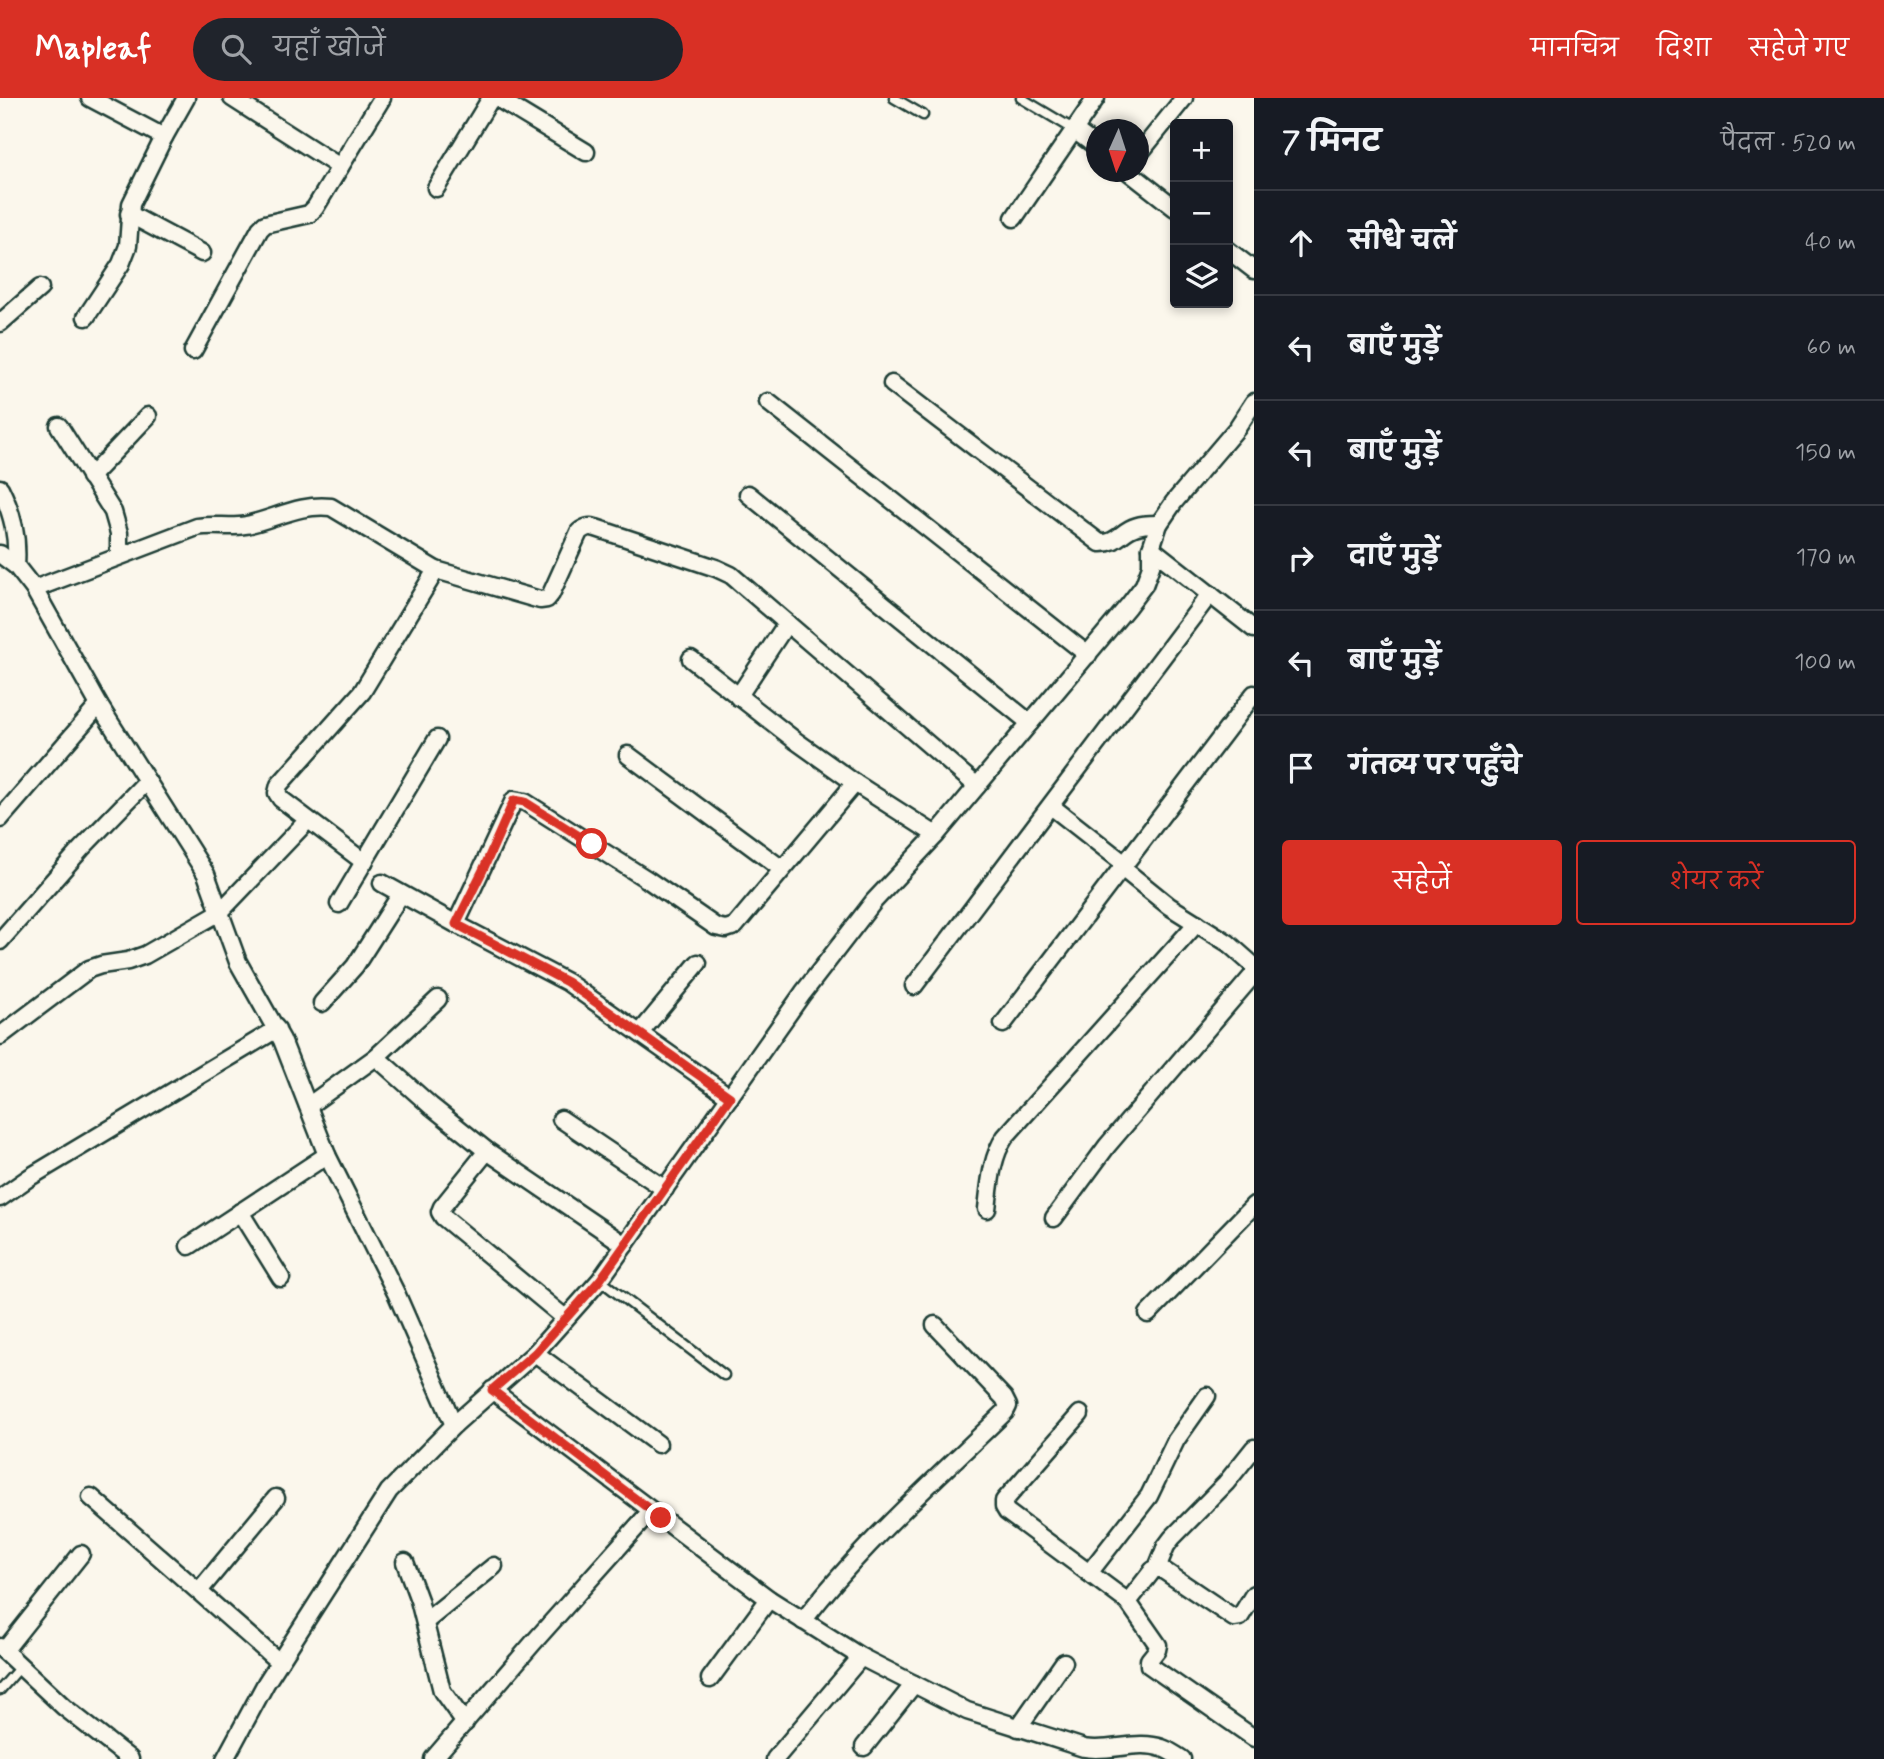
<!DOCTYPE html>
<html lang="hi">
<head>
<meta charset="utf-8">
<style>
  :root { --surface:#171b24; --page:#20242c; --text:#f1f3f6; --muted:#9ea1a6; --line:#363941; --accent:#d93025 }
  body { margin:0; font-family:Mynerve,"Playpen Sans Deva",sans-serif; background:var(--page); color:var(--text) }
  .controls { position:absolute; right:21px; top:21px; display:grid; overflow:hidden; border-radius:7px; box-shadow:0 4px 10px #0003 }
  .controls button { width:63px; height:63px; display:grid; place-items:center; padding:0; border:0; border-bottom:2px solid var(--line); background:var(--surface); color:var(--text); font:35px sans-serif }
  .compass { position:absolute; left:1086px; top:21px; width:63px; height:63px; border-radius:50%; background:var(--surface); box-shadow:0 4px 10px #0003; rotate:183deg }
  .stop { position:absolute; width:21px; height:21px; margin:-16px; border:5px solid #d93025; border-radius:50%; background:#fff }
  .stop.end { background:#d93025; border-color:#fff; box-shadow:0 2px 7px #0008 }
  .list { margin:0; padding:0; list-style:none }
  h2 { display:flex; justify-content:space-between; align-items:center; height:91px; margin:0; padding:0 28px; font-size:30px }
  h2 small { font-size:23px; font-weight:400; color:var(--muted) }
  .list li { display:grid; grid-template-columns:46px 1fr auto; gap:21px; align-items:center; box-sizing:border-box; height:105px; padding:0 28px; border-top:2px solid var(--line) }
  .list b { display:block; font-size:26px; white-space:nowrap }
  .list em { font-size:23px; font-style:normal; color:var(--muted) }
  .actions { display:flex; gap:14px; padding:21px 28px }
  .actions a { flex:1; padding:16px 0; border:2px solid var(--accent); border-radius:7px; text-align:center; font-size:24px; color:var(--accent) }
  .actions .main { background:var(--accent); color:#fff }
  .icon { flex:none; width:38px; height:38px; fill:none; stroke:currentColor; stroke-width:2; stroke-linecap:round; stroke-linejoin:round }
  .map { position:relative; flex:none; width:1254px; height:1661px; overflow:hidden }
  header { display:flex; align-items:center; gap:42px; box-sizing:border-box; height:98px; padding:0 35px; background:var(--accent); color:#fff }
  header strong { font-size:33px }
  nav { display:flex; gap:38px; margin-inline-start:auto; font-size:24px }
  .search { width:490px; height:63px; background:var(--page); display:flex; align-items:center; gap:18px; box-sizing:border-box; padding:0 24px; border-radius:38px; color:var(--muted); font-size:26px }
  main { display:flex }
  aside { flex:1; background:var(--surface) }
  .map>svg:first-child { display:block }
</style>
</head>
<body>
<header>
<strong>Mapleaf</strong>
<div class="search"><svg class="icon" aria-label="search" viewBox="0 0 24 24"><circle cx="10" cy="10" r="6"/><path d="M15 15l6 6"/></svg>यहाँ खोजें</div>
<nav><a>मानचित्र</a><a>दिशा</a><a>सहेजे गए</a></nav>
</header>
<main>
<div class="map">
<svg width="1254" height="1661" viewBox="0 0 1254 1661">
  <rect width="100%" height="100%" fill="#fbf7ec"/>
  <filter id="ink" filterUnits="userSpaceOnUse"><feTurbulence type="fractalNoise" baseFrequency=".0143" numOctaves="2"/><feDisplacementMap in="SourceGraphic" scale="14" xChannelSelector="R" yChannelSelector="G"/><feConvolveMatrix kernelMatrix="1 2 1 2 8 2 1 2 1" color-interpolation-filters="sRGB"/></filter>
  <g filter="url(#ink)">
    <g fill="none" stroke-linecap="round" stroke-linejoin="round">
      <defs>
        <g id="service">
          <path d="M894,0l29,17"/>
          <path d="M1021,0l52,31"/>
          <path d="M600,1182l124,95"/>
          <path d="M0,1592l21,-24"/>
        </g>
        <g id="minor">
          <path d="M90,0l74,39"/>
          <path d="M232,0l108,69"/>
          <path d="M497,0l89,54"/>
          <path d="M1073,31l24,18"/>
          <path d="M1139,56l45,-56"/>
          <path d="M1129,74l46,36"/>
          <path d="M436,90l55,-90"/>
          <path d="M129,116l73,39"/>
          <path d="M1014,120l82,-120"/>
          <path d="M1228,152l26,20"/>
          <path d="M86,219l35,-53 7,-18 3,-42 33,-67 22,-39"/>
          <path d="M0,225l40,-35"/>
          <path d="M193,253l67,-122 5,-5 44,-10 6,-6 67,-110"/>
          <path d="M892,286l208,159c14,1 19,-8 30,-14 9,-5 19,-5 29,-5"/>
          <path d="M768,304l320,253"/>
          <path d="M59,328l54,86 6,21v23"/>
          <path d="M90,379l58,-61"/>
          <path d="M0,390c13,26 18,49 16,78"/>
          <path d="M748,396l282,229"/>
          <path d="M1151,450l103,81"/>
          <path d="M0,456l16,12 18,23 65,116 107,169 32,88 44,78 45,115 70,140 57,130"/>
          <path d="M34,491l163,-62c17,-3 33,1 49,-2 28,-6 56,-22 85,-18l105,63 104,30 7,-1 4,-5 28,-62c6,-5 10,-6 17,-4l120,40 15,7 246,211"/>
          <path d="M691,561l105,82 59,42 81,52"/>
          <path d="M738,599l49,-74"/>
          <path d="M628,657l154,114"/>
          <path d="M1051,708l74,58"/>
          <path d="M0,721l99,-114"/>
          <path d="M364,764l-83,-63 -4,-6 2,-8 83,-93 74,-122"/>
          <path d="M1122,770l47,38 59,37 26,23"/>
          <path d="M382,785l74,41 111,58 163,115"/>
          <path d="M339,806l98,-165"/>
          <path d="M456,826l58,-124 11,2 123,78 68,47 10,2 9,-3 120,-143"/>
          <path d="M0,843l81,-92 66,-68"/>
          <path d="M914,888l296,-392"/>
          <path d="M322,905l33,-37 46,-72"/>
          <path d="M1003,926l251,-330"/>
          <path d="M640,935l58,-70"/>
          <path d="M0,938l89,-67 12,-4 27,-4 17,-6 75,-43 88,-92"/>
          <path d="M376,959l55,49 56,45 138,94"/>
          <path d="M308,1008l68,-49 62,-58"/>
          <path d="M561,1021l104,70"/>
          <path d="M487,1053l-45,56 -2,5 3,5 122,101"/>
          <path d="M0,1100l30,-21 247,-148"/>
          <path d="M987,1111c3,-25 4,-51 18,-72l192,-214"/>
          <path d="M240,1114l41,66"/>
          <path d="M1054,1120l53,-72 147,-172"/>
          <path d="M189,1148l138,-91"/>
          <path d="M1148,1216l106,-109"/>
          <path d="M535,1255l123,91"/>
          <path d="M492,1292l277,209 92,58 106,54 117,37c26,5 53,-9 78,0 7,2 13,7 20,11"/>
          <path d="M1080,1316l-76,87v6l3,5 121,90 30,43 -1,5 -8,10v5l105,73"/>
          <path d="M91,1399l188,165"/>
          <path d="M405,1464l14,38 23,91 23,32"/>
          <path d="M1157,1470l9,-22 6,-8 54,-55 28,-35"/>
          <path d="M1089,1475l60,-77 27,-56 31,-44"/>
          <path d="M199,1493l77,-93"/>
          <path d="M1128,1504l25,-32 7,-2 74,50 6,-1 14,-23"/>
          <path d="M426,1523l68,-55"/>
          <path d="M803,1523c59,-77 133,-142 202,-209l3,-6 -4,-8 -69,-73"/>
          <path d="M0,1549l64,60 66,52"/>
          <path d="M4,1553l77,-97"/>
          <path d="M710,1581l59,-80"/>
          <path d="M1018,1630l46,-66"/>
          <path d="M864,1649l50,-63"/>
          <path d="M225,1661l41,-76 123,-192 65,-66 81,-72 65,-73 203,-287 71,-92 62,-66 192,-229 16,-21 7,-19v-18l8,-24 15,-22 63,-74 17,-26"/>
          <path d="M433,1661l100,-116 118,-132"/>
          <path d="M775,1661l86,-102"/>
        </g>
      </defs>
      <use href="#service" stroke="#1f3d34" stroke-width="13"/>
      <use href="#minor" stroke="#1f3d34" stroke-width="21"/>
      <use href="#service" stroke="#fbf7ec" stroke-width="8"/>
      <use href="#minor" stroke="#fbf7ec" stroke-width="16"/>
    </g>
  </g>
  <g fill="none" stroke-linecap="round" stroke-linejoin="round" filter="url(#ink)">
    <path stroke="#d93025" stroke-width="9" d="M592,746l-67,-42 -11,-2 -31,70 -27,54 111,58 163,115 -130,183 -65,73 -43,37 169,128"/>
  </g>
</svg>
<div class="controls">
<button>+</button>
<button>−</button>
<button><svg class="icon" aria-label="layers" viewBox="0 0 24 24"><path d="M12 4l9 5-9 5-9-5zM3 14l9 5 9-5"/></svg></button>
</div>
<svg class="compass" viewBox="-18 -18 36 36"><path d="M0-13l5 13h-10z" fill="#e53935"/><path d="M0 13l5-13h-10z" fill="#9ea1a6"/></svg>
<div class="stop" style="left:592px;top:746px"></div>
<div class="stop end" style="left:661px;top:1420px"></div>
</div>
<aside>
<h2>7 मिनट<small>पैदल · 520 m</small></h2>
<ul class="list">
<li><svg class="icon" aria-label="ahead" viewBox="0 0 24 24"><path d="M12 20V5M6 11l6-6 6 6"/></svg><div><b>सीधे चलें</b></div><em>40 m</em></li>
<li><svg class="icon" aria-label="left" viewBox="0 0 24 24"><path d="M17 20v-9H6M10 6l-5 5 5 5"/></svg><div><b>बाएँ मुड़ें</b></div><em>60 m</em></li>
<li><svg class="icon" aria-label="left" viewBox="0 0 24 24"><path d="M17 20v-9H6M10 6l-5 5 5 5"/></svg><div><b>बाएँ मुड़ें</b></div><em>150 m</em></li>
<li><svg class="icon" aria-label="right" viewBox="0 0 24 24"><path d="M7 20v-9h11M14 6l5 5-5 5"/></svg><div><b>दाएँ मुड़ें</b></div><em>170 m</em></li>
<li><svg class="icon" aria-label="left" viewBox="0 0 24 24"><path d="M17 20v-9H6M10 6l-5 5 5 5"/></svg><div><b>बाएँ मुड़ें</b></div><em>100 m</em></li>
<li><svg class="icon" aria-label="arrive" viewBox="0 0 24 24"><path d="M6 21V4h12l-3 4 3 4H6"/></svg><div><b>गंतव्य पर पहुँचे</b></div></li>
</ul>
<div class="actions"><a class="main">सहेजें</a><a>शेयर करें</a></div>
</aside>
</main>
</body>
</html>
